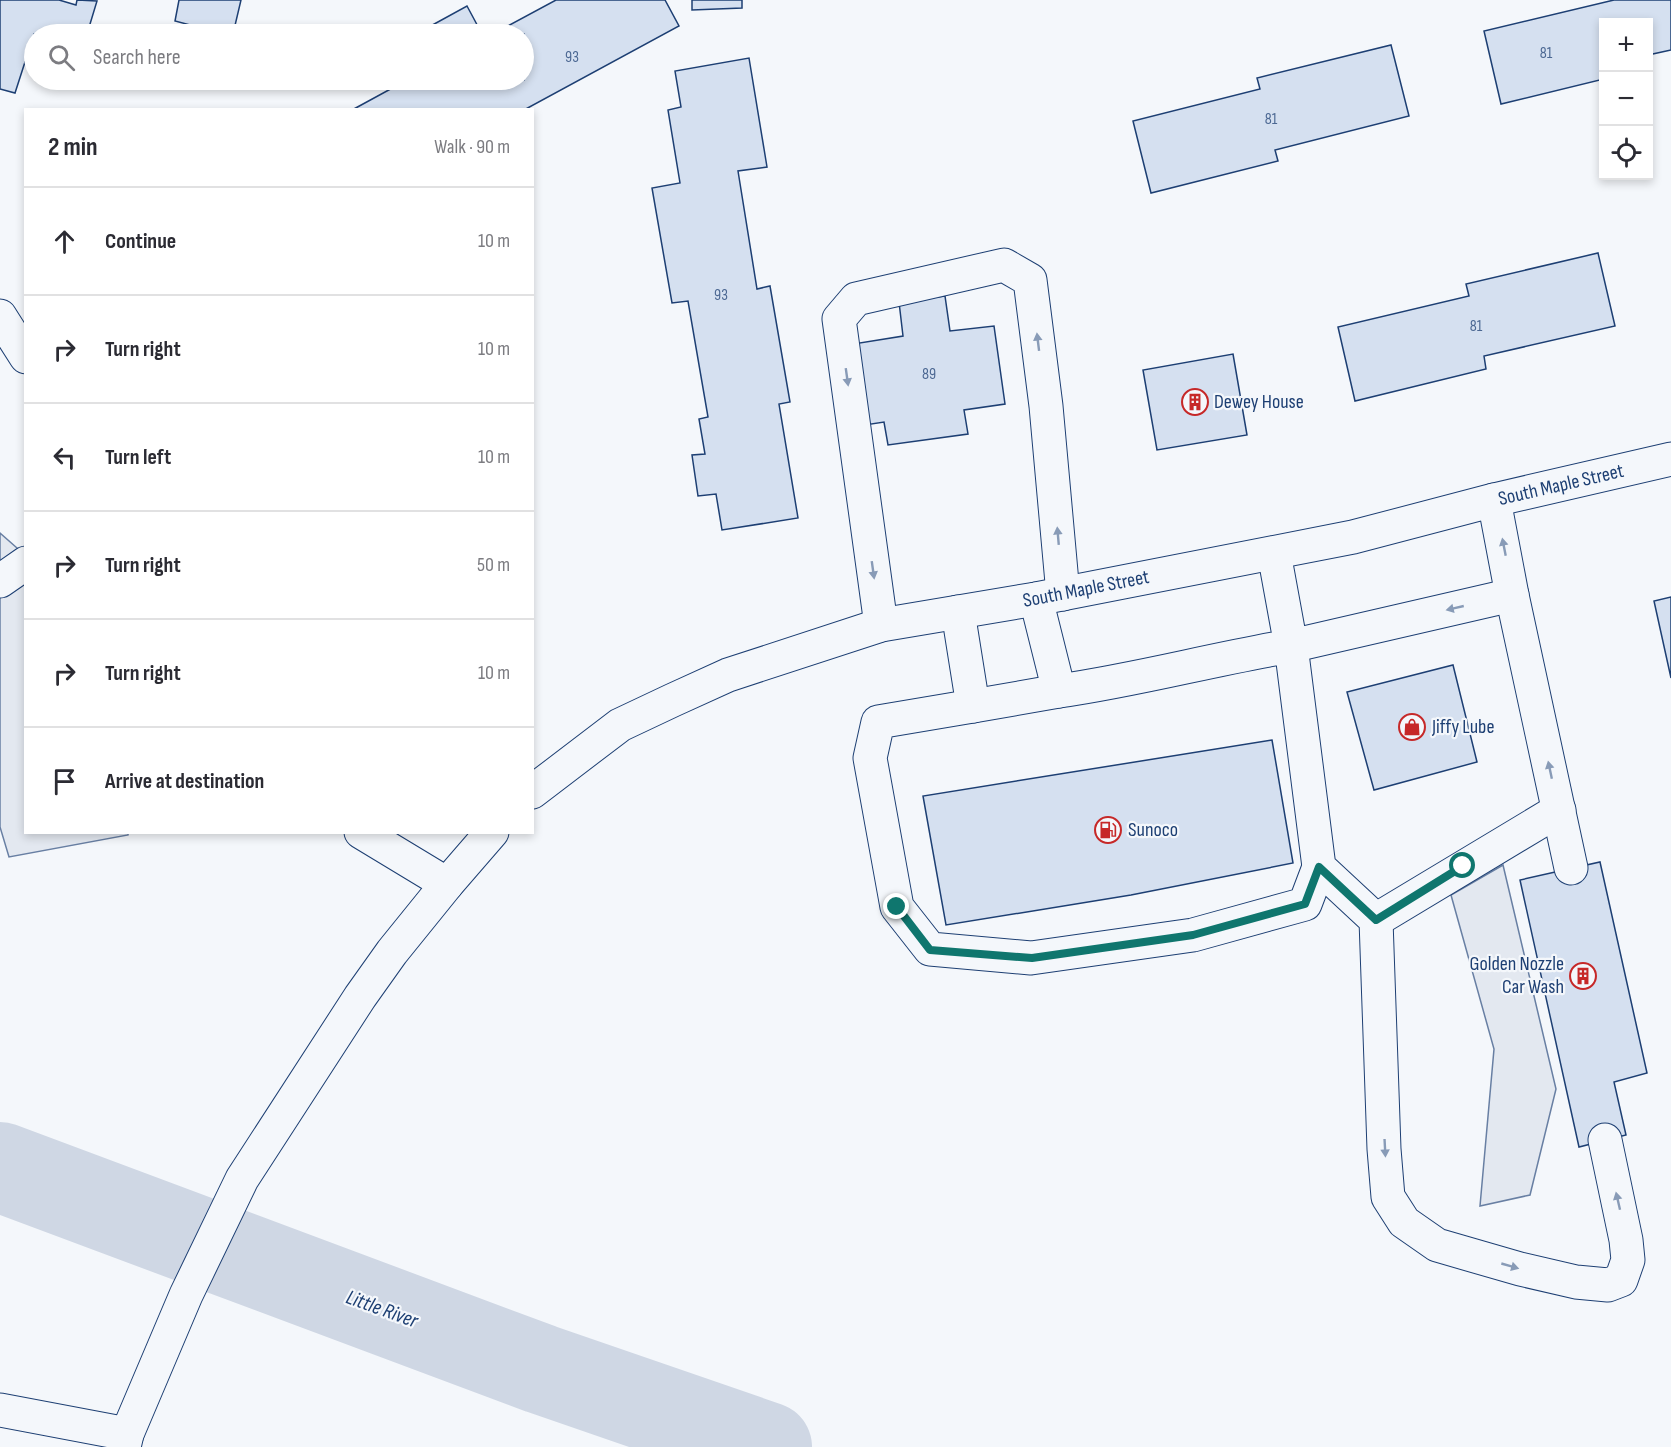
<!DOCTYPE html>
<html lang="en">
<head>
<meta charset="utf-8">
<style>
  :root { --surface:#fff; --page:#f2f2f3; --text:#2b2b33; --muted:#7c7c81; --line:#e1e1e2 }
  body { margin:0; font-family:"Sofia Sans Condensed",sans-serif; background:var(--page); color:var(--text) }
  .controls { position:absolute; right:18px; top:18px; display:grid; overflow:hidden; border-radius:0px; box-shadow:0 3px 9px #0003 }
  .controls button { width:54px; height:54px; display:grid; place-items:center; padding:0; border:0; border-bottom:2px solid var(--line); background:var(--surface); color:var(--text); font:30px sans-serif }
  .stop { position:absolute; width:18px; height:18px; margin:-14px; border:4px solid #0f766e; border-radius:50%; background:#fff }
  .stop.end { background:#0f766e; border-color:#fff; box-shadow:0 2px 6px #0008 }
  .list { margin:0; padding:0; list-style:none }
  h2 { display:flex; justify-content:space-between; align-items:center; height:78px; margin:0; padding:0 24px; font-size:26px }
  h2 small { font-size:20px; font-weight:400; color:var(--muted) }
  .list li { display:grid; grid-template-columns:39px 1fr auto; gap:18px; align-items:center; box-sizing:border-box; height:108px; padding:0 24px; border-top:2px solid var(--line) }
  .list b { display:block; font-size:22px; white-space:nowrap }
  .list em { font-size:20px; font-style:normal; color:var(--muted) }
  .icon { flex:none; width:33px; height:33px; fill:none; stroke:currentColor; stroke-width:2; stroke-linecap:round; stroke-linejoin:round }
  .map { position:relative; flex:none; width:1671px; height:1447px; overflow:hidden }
  .search { position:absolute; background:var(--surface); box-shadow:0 3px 9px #0003; left:24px; top:24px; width:510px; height:66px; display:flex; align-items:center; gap:15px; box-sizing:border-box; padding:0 21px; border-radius:33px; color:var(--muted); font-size:22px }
  .panel { position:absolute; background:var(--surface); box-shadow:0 3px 9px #0003; left:24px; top:108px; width:510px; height:726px; border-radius:0px }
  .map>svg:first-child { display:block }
</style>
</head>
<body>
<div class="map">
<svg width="1671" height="1447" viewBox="0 0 1671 1447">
  <rect width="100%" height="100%" fill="#f4f7fb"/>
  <g fill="#e3e8f0" stroke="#687fa3" stroke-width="1.5">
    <path d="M0,533l25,22 1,277h102v3l-119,22 -9,-30z"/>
    <path d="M1503,865l53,224 -26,106 -50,11 14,-157 -43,-154z"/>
  </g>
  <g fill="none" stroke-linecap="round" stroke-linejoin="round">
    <path stroke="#cfd7e4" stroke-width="90" d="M0,1167l541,202 226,78"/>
  </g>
  <g fill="#d5e0f0" stroke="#1d3f73" stroke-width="1.5">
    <path d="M0,0h59l17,5 1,-5 20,1 -10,33h-53v31l-9,-3 -10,31 -15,-4z"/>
    <path d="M179,0h62l-8,34h-41l2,-8 -19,-5z"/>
    <path d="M556,0h109l14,26 -155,84h-172l55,-30h117v-46h-31z"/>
    <path d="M692,0h50v8l-50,2z"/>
    <path d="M1614,0h57v50l-23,5v-33h-44v57l-103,25 -17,-73z"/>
    <path d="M467,6l15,28h-66z"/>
    <path d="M1391,45l18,71 -134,34 3,11 -127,32 -18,-72 127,-32 -3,-11z"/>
    <path d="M749,58l18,109 -29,4 19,118 13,-3 20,116 -11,2 19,114 -76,12 -6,-36 -18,2 -6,-41 13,-1 -6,-35 9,-2 -20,-116 -16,2 -20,-115 28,-5 -12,-73 13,-3 -6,-36z"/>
    <path d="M1598,253l17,73 -131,30 2,13 -131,32 -17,-74 131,-31 -3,-12z"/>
    <path d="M945,296l5,35 44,-5 11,78 -41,6 4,24 -80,11 -4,-23 -19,3 -12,-81 50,-8 -4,-34z"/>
    <path d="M1233,354l14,81 -90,15 -14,-80z"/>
    <path d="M1671,597v81l-17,-77z"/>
    <path d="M1453,665l24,97 -103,28 -27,-98z"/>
    <path d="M1272,740l21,123 -162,32 -185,30 -23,-129z"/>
    <path d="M1600,862l47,211 -33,9 12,53 -47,12 -59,-267z"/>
  </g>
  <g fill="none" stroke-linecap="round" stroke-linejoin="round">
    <defs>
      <g id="minor">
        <path d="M0,316l26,41"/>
        <path d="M1494,500l18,95 59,273"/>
        <path d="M1274,553l17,93 221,-51"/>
        <path d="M0,581l26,-18"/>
        <path d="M1036,599l23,92c78,-11 154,-32 232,-45l28,221 57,53 8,229 4,48 16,25 33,23 83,24 56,13 32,3 13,-5 7,-20 -2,-20 -21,-100"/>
        <path d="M958,612l15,94 -95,16 -8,36 27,149 33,42 101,9 162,-23 112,-31 14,-37"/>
        <path d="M881,625l-42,-306 17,-20 148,-34 26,15 16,126 17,188"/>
        <path d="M973,706l86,-15"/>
        <path d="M361,832l86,52"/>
        <path d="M1376,920l183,-110"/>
        <path d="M0,1410l127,24"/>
      </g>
      <g id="highway">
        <path d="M532,792l88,-67 53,-25 55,-25 153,-50 155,-26 317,-62 141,-37 177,-41"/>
        <path d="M124,1447l3,-13 59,-139 56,-116 118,-182 32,-45 55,-68 45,-52"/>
      </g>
    </defs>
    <use href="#minor" stroke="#1d3f73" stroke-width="35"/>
    <use href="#highway" stroke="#1d3f73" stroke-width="35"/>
    <use href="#minor" stroke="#f4f7fb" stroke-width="33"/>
    <use href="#highway" stroke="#f4f7fb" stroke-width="33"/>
  </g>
  <defs><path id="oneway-solid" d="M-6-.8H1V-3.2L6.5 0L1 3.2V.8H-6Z" transform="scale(1.5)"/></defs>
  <g fill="#889bb7">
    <use href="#oneway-solid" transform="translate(1038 342) rotate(-97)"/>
    <use href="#oneway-solid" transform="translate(847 377) rotate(82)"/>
    <use href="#oneway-solid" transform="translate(1058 536) rotate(-95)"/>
    <use href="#oneway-solid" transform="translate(1504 547) rotate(-101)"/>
    <use href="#oneway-solid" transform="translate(873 570) rotate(82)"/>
    <use href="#oneway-solid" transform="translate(1455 608) rotate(167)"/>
    <use href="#oneway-solid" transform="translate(1550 770) rotate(-102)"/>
    <use href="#oneway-solid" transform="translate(1385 1148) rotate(87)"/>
    <use href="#oneway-solid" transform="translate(1618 1201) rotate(-103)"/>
    <use href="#oneway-solid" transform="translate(1510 1266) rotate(16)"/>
  </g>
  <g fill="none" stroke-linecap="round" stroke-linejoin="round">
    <path stroke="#0f766e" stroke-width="8" d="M897,907l33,43 102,8 161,-23 112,-31 14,-37 57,53 87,-54"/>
  </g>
  <defs>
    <symbol id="building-ring" viewBox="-11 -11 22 22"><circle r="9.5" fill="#f4f7fb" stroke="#c62828" stroke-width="1.5"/><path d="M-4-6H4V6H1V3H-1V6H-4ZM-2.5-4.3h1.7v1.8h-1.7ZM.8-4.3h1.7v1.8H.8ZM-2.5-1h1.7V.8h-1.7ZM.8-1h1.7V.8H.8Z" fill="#c62828"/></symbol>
    <symbol id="shop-ring" viewBox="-11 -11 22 22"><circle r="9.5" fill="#f4f7fb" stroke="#c62828" stroke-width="1.5"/><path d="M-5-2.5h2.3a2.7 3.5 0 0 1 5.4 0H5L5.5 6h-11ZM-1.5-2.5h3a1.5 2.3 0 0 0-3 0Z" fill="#c62828"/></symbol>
    <symbol id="fuel-ring" viewBox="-11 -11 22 22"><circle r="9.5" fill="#f4f7fb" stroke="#c62828" stroke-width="1.5"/><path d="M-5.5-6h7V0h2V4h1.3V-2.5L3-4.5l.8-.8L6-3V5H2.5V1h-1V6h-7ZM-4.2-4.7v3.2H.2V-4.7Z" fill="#c62828"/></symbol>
  </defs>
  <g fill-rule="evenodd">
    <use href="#building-ring" x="1180" y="387" width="30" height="30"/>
    <use href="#shop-ring" x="1397" y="712" width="30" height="30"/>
    <use href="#fuel-ring" x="1093" y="815" width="30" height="30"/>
    <use href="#building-ring" x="1568" y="961" width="30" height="30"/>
  </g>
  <g text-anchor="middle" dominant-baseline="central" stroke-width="4.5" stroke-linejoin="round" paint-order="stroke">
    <g font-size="16" fill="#4b6792">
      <text x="1546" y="53">81</text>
      <text x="572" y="57">93</text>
      <text x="1271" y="119">81</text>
      <text x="721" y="295">93</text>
      <text x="1476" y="326">81</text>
      <text x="929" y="374">89</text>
    </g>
    <g font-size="20" fill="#1d3f73" stroke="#f4f7fb" text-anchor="start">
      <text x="1214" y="402">Dewey House</text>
      <text x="1432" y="727">Jiffy Lube</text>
      <text x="1128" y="830">Sunoco</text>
      <text x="1564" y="964" text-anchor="end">Golden Nozzle<tspan x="1564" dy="23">Car Wash</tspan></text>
    </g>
    <g font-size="20" fill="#1d3f73" stroke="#f4f7fb">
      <text transform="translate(1561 485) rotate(-13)">South Maple Street</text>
      <text transform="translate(1086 589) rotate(-11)">South Maple Street</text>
    </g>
    <g font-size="21" font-style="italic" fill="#1d3f73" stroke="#f4f7fb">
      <text transform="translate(382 1309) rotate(20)">Little River</text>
    </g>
  </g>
</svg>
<div class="controls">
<button>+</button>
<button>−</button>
<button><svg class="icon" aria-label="locate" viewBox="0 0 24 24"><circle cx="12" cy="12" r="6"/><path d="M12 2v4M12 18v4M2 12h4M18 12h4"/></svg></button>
</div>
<div class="stop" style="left:1463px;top:866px"></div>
<div class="stop end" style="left:897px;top:907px"></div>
<div class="search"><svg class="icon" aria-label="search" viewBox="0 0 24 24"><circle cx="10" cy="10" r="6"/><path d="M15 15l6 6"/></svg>Search here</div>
<section class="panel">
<h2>2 min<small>Walk · 90 m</small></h2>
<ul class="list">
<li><svg class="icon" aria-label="ahead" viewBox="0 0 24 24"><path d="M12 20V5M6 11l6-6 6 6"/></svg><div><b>Continue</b></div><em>10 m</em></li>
<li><svg class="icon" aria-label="right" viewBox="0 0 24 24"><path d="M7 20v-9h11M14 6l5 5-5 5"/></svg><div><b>Turn right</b></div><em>10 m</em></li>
<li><svg class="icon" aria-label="left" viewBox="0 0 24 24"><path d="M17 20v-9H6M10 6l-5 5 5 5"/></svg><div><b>Turn left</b></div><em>10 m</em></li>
<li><svg class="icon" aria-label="right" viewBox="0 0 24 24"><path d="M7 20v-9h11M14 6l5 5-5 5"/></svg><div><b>Turn right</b></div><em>50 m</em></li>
<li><svg class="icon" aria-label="right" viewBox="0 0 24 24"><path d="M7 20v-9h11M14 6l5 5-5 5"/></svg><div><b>Turn right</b></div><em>10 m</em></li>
<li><svg class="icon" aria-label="arrive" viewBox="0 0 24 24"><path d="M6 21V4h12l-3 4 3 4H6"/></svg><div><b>Arrive at destination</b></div></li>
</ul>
</section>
</div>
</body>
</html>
